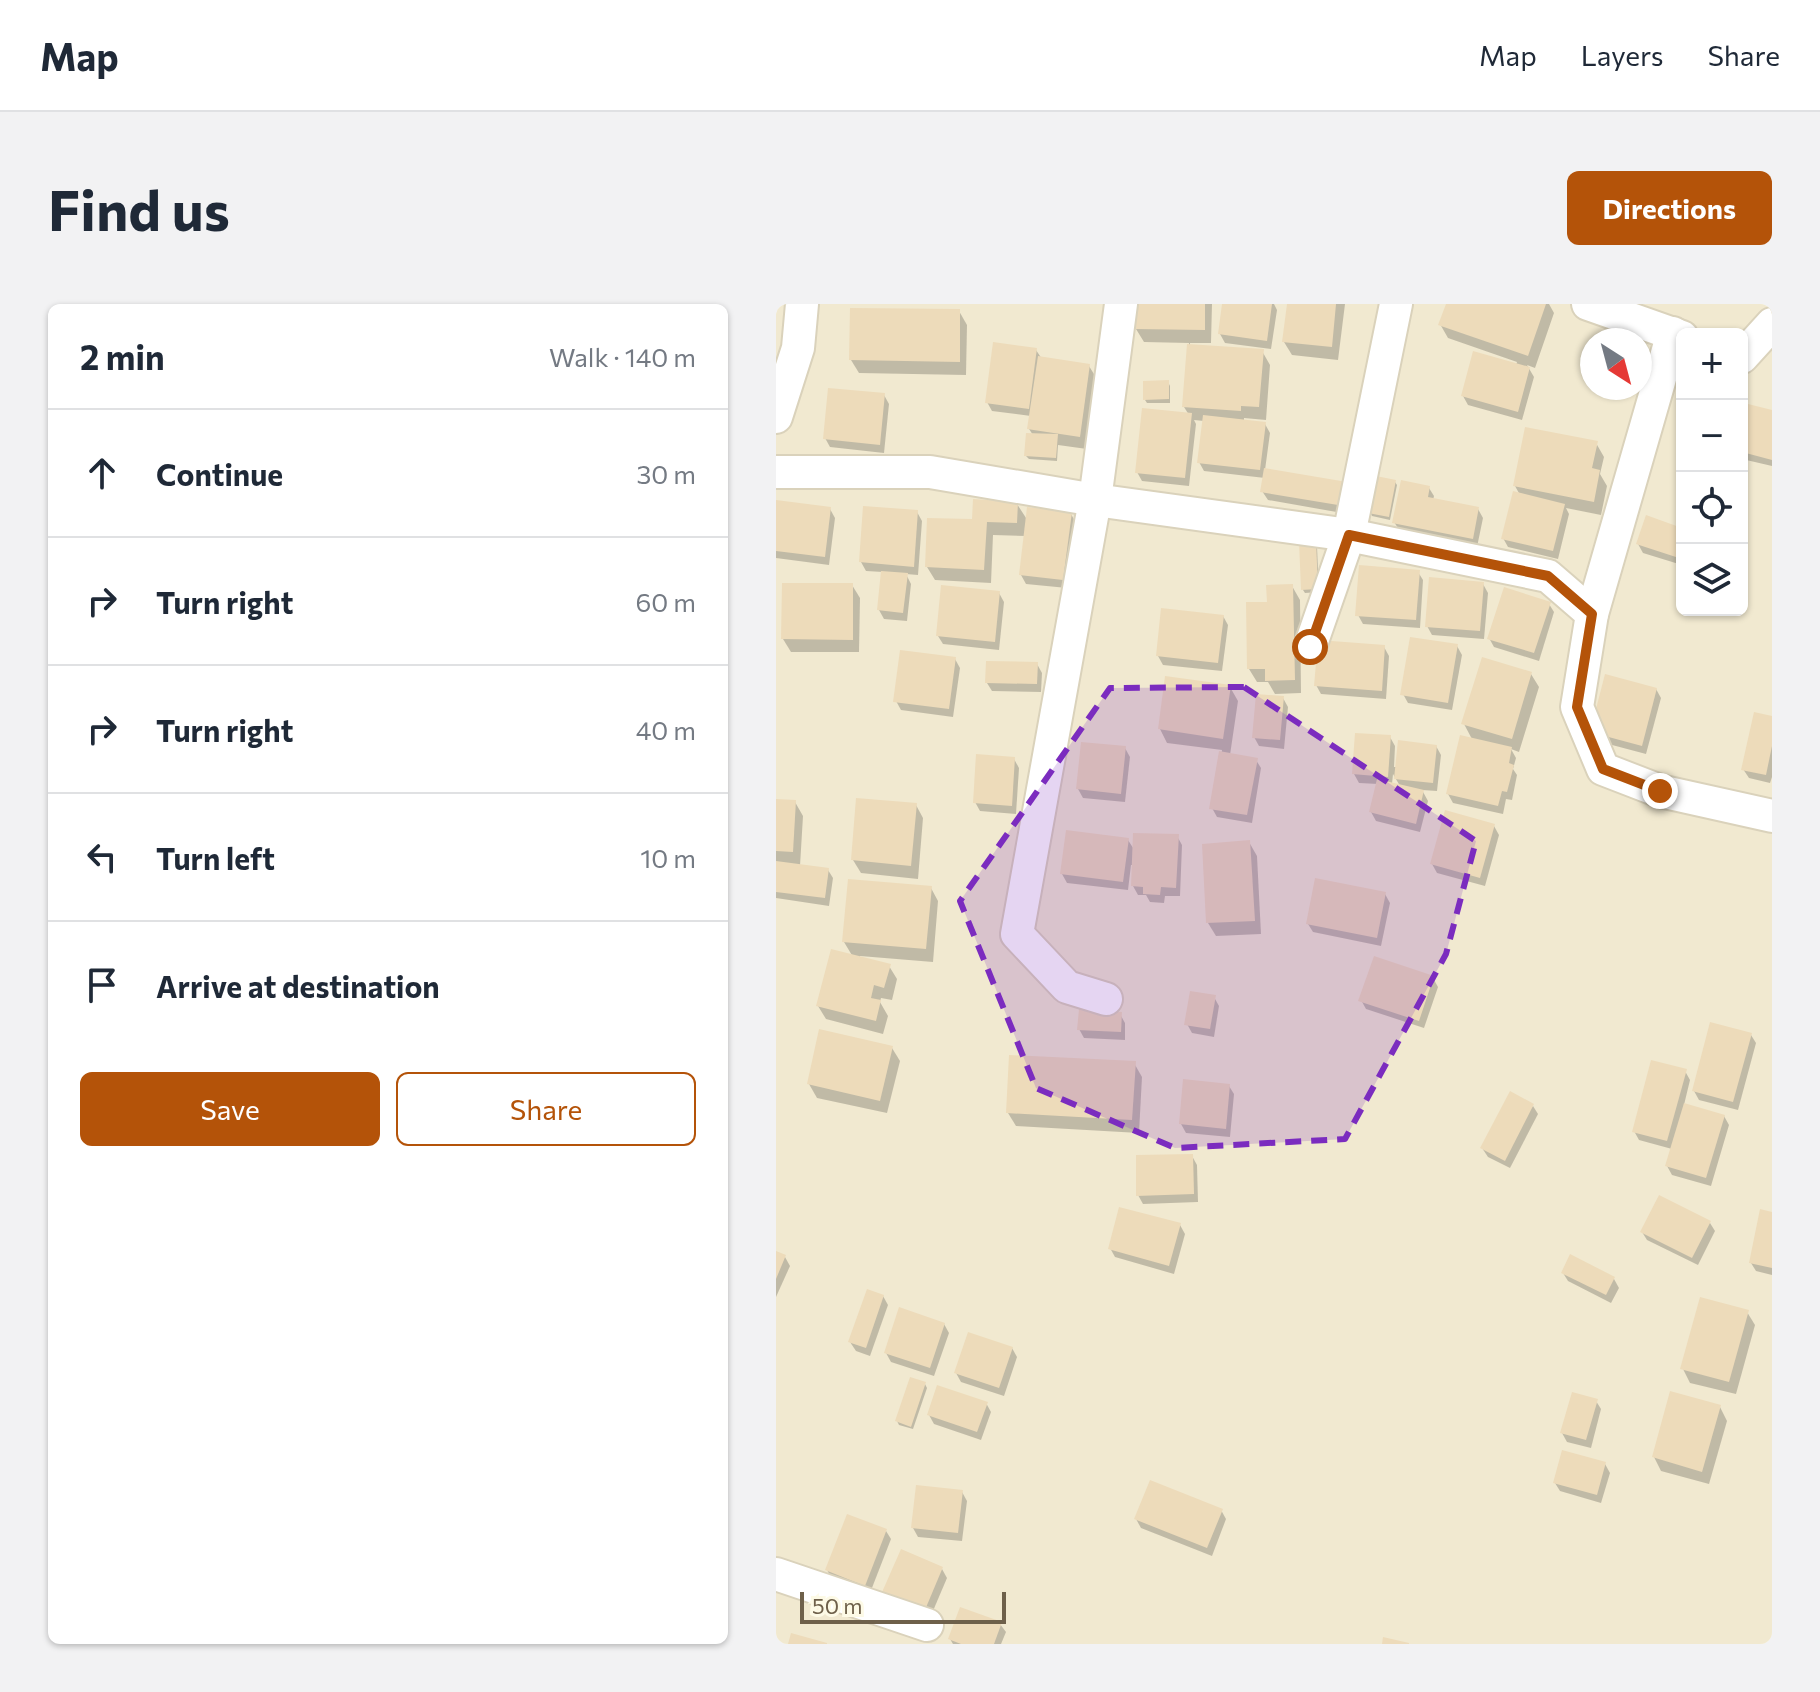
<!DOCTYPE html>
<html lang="en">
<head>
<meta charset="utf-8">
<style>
  :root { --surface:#fff; --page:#f2f2f3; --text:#1f2937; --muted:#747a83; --line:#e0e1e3; --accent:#b45309 }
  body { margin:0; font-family:Commissioner,sans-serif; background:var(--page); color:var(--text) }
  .controls { position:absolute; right:24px; top:24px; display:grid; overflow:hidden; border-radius:12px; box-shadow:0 2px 6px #0004 }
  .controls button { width:72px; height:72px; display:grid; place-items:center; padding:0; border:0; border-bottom:2px solid var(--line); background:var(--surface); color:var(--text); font:40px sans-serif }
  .compass { position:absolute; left:804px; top:24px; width:72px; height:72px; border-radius:50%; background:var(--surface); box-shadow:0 2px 6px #0004; rotate:144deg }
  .scale { position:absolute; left:24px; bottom:20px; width:206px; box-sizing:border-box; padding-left:8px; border:4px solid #6e604a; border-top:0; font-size:22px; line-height:28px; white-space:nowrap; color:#6e604a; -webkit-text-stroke:6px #fdfae6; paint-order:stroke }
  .stop { position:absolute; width:24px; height:24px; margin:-18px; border:6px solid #b45309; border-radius:50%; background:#fff }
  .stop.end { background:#b45309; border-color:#fff; box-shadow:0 2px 8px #0008 }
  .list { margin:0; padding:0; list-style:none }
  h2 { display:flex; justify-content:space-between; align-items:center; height:104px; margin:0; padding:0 32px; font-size:34px }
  h2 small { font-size:26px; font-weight:400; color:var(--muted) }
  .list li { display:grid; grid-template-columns:52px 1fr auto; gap:24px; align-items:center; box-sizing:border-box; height:128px; padding:0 32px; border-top:2px solid var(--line) }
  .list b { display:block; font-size:30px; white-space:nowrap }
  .list em { font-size:26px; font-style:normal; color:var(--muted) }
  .actions { display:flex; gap:16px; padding:24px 32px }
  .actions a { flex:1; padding:18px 0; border:2px solid var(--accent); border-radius:12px; text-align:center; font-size:28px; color:var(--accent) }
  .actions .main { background:var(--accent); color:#fff }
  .icon { flex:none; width:44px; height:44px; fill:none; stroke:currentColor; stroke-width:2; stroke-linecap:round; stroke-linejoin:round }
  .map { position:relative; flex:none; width:996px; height:1340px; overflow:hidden; border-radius:12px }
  header { display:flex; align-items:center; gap:48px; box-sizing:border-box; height:112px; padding:0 40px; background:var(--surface); border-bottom:2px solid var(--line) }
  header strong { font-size:38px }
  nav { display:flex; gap:44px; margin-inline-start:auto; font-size:28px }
  .intro { display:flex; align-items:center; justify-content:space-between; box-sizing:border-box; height:192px; padding:0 48px }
  h1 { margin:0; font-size:56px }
  .button { padding:20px 36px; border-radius:12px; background:var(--accent); color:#fff; font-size:28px; font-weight:700 }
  main { display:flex; gap:48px; padding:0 48px }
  aside { flex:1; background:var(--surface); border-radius:12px; box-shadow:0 2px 6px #0004 }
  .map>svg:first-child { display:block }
</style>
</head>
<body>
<header>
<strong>Map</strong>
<nav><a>Map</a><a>Layers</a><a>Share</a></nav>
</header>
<div class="intro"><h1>Find us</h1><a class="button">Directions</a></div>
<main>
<aside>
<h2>2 min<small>Walk · 140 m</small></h2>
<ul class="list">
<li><svg class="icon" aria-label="ahead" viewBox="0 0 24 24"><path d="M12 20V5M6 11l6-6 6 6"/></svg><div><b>Continue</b></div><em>30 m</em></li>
<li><svg class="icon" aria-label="right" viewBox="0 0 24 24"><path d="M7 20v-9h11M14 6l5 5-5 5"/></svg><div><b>Turn right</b></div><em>60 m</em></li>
<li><svg class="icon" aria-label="right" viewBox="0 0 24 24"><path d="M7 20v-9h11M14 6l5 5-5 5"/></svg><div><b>Turn right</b></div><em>40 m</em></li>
<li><svg class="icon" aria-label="left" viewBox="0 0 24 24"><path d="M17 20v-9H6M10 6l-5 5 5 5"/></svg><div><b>Turn left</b></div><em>10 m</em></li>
<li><svg class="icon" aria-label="arrive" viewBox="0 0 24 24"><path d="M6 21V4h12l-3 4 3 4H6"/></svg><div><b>Arrive at destination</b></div></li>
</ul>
<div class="actions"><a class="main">Save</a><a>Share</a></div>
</aside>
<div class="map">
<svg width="996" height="1340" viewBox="0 0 996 1340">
  <rect width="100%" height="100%" fill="#faf6e1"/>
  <path fill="#f1e9d0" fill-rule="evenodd" d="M0,0h996v1340h-996zM906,30h60v276h-60zM816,36h48v48h-48z"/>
  <g fill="#0003" fill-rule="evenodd">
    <path d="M361,0h75l-1,39h-21v3l72,5 8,14 -4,55 -22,-2v4l21,2 5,9 -5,37 81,14 2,30 -80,-14 -6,-9 3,-13 -61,-7 -5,-9 5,-41 -10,-1 2,4 -7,62 -47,-5 -5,-9 52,-57 -5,-8 5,-64 -45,-1 -8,-13z"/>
    <path d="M448,0h50l3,6 -6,39 -46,-6 -5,-9z"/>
    <path d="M513,0h56l-7,56 -46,-5 -8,-13z"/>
    <path d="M672,0h101l5,9 -19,55 -8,-3 7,12 -12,43 -54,-15 -5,-9 53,-31 1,-3 -69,-24 -8,-14z"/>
    <path d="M183,7l8,14 -1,50 -107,-2 -8,-13z"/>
    <path d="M260,46l6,9 47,7 8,13 -10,70 -29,-4 -1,16 -28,-2 -3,-3 7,-21 -4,-6 2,-13 -39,-5 -5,-9z"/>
    <path d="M392,78l2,4v17h-23l-2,-3z"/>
    <path d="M966,85l3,5 -3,11 30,7v54l-30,-7z"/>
    <path d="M108,91l5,9 -5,49 -54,-6 -5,-9z"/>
    <path d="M820,139l8,14 -4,17 7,12 -6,29 -35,-7 3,6 -11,45 -50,-12 -5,-9 17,-43 -5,-9z"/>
    <path d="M619,178l2,3 -7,35 -18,-4 -2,-4z"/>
    <path d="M653,184l5,8 -1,4 45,9 5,9 -6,29 -77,-16 -6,-9z"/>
    <path d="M906,188v23l-4,-7z"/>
    <path d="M0,198l54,7 5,9 -6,47 -53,-7z"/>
    <path d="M241,200l11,17 43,-7 5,9 -9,65 -41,-4 -5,-9 5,-39 -33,-1 -2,48 -56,-3 -8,-13 47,-46z"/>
    <path d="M141,208l5,9 -4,54 -12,-1 5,10 -4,37 -23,-2 -5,-9 4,-38 -17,-1 -5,-9z"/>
    <path d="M906,226v35l-39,-12 -5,-9z"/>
    <path d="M525,239l16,3 2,46 -14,1 -2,-3z"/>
    <path d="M642,268l5,8 -3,48 -57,-4 -5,-9z"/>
    <path d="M707,280l5,9 -4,46 -52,-4 -5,-9z"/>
    <path d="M76,281l8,13 -1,54h-68l-8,-13z"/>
    <path d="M516,282l8,14 1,93 -26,1 -7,-12h-11l-8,-13 20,-65z"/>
    <path d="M223,289l5,9 -5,48 -56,-6 -5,-8z"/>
    <path d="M773,300l5,8 -15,49 -45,-14 -5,-9z"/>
    <path d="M447,312l5,9 -6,46 -59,-6 -5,-9z"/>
    <path d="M681,342l5,9 -10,55 -44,-7 -5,-9z"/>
    <path d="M608,343l5,9 -3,43 -65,-5 -5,-9z"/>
    <path d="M179,355l5,9 -7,49 -52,-7 -5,-9z"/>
    <path d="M261,360l5,9 -1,19 -49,-1 -5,-8z"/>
    <path d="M755,370l8,13 -20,65 -8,-3 5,9 -3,11 4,6 -5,25 -6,-1 -3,15 -50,-11 -5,-9 25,-53 -9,-17z"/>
    <path d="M454,383l8,14 -8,54 26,5 5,8 -9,55 -35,-6 -5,-9 10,-58 -55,-7 -7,-14z"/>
    <path d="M880,385l5,9 -15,56 -49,-13z"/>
    <path d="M507,394l5,9 -4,42 -25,-3 -5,-9z"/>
    <path d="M996,414v59l-2,6 -21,-5 -6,-9z"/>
    <path d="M614,433l5,9 -1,21h3l39,-21 5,9 -4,36 -15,-1 6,11 -8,31 -44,-11 -5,-9 7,-28 -19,-1 -5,-9zM617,470l7,12 -8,-2z"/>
    <path d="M349,444l5,9 -5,45 -42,-4 -5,-9z"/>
    <path d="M238,455l5,9 -3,46 -36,-3 -5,-9z"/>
    <path d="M0,497l19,1 8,14 -3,50 28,4 5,8 -4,28 -53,-8z"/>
    <path d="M140,501l7,13 -5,61 -57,-6 -8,-13z"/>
    <path d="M718,522l5,9 -14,51 -48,-13 -5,-9z"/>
    <path d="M401,532l5,9 -2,51h-15l-1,7 -14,-1 -4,-7h-8l-5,-9 1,-21h-3l-3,25 -61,-7 -5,-9 66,-34 7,11z"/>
    <path d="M473,538l8,14 4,78 -45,2 -8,-13z"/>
    <path d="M155,584l7,13 -5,61 -73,-6v2l29,8 8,13 -5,21 -11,-2 -1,4 8,14 -5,18 -57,-15 -8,-13 35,-49 -9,-15z"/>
    <path d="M609,590l5,9 -9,43 -68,-14 -5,-8z"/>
    <path d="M657,674l5,9 -14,41 -58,-19 -5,-9z"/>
    <path d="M438,693l5,9 -5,31 -22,-4 -5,-9z"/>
    <path d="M344,710l5,9v17l-41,-2 -5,-9z"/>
    <path d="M975,731l5,8 -18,67 -39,-10 -5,-9z"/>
    <path d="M116,744l8,13 -13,52 -70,-15 -8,-14z"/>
    <path d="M358,759l8,14 -3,56 -123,-7 -8,-13z"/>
    <path d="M909,767l5,9 -6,25 40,11 5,9 -18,61 -39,-11 -5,-9 5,-17 -33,-9 -5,-9z"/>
    <path d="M453,782l5,8 -4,43 -44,-4 -5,-9z"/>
    <path d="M757,802l5,8 -28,54 -22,-11 -6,-9z"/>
    <path d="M416,852l5,9 1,37 -55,2 -5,-9z"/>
    <path d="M996,910v61l-16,-4 -5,-8z"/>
    <path d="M934,919l5,8 -17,34 -51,-25 -5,-8z"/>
    <path d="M404,921l5,9 -11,40 -59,-17 -5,-9z"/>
    <path d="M0,949l9,4 5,9 -14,31z"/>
    <path d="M787,969l51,6 5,9 -8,15 -43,-22z"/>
    <path d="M107,992l5,9 -18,51 -14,-5 -6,-9z"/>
    <path d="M971,1008l8,13 -19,69 -46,-11 -7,-14z"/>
    <path d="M168,1020l5,9 -15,43 -43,-14 -5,-9z"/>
    <path d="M236,1044l5,9 -13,39 -43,-14 -5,-9z"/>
    <path d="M149,1080l2,4 -14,41 -14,-4 -2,-4z"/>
    <path d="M820,1097l5,8 -10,39 -24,-6 -5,-9z"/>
    <path d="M210,1099l5,9 -10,28 -47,-16 -5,-9z"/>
    <path d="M944,1103l7,14 -18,63 -48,-13 -7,-14z"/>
    <path d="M829,1160l5,9 -9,30 -41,-12 -5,-8z"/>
    <path d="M186,1188l5,9 -5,40 -44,-4 -5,-9z"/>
    <path d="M445,1206l5,9 -14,37 -71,-28 -5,-9z"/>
    <path d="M110,1227l5,8 -21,54 -38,-14 -5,-9z"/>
    <path d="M166,1265l5,9 -20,47 -41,-17z"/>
    <path d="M224,1320l6,8 -5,12h-48l-3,-5z"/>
  </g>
  <g fill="#eddbba">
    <path d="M359,0h70v26l-71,-1z"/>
    <path d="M446,0h50l-5,37 -49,-7z"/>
    <path d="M511,0h49l-4,43 -50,-5z"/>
    <path d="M670,0h100l-18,52 -90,-31z"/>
    <path d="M74,4l110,1v53l-111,-2z"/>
    <path d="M217,38l44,6 -8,61 -44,-6z"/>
    <path d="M411,40l77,5 -5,58 -18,-1v5l-59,-4z"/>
    <path d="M697,47l57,16 -12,45 -57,-16z"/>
    <path d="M262,52l52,8 -10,73 -53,-8z"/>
    <path d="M393,76v19l-26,1v-19z"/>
    <path d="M52,84l57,5 -5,52 -57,-6z"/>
    <path d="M968,99l28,7v50l-30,-8v-42z"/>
    <path d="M366,104l50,5 -7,65 -50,-5z"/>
    <path d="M427,111l63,7 -6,48 -63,-7z"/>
    <path d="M749,123l73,14 -6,27 8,2 -6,32 -81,-16z"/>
    <path d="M250,129l32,1 -2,24 -32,-2z"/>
    <path d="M488,164l83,14 -3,24 -84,-14z"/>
    <path d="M600,172l20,4 -7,37 -21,-4z"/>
    <path d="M625,176l29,6 -2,11 51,10 -6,32 -81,-16z"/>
    <path d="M737,187l52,13 -12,47 -52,-12z"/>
    <path d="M197,195l45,3 -1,21 -30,-1 -3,48 -59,-3 2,-49 45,1z"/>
    <path d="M0,196l55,7 -6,50 -49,-6z"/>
    <path d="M87,202l55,4 -4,57 -55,-5z"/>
    <path d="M251,203l45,5 -9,68 -44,-5z"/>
    <path d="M870,211l36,13v31l-46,-15z"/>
    <path d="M540,236l2,49 -17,1 -2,-49z"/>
    <path d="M583,261l61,5 -4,50 -61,-4z"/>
    <path d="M105,267l27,2 -5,40 -26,-3z"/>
    <path d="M653,273l55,5 -4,49 -55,-4z"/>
    <path d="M6,279h71v57l-72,-1z"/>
    <path d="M517,280l2,96 -30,1v-12h-18l-1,-67h21l-1,-17z"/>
    <path d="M165,281l59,6 -5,51 -59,-6z"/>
    <path d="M728,283l47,15 -17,51 -47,-14z"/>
    <path d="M385,304l63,7 -6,48 -62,-7z"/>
    <path d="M634,333l48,7 -10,59 -48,-8z"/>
    <path d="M542,336l67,5 -3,46 -68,-5z"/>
    <path d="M124,346l56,7 -7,52 -56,-7z"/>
    <path d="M706,353l50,15 -20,67 -51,-15z"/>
    <path d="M210,357l52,1 -1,22 -52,-1z"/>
    <path d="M829,370l52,14 -15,58 -52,-14z"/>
    <path d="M389,372l66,9 -8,54 -65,-10z"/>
    <path d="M480,390l28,2 -4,44 -28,-2z"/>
    <path d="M978,408l18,4v30l-6,29 -25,-5z"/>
    <path d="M579,429l36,2 -3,42 -36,-3z"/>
    <path d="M684,431l52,12 -3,16 5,2 -7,27 -5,-1 -4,15 -52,-12z"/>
    <path d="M622,436l39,5 -4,38 -39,-4z"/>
    <path d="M305,438l45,4 -5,48 -45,-5z"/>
    <path d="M443,447l39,7 -11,57 -38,-6z"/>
    <path d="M200,450l39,3 -3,49 -39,-3z"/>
    <path d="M601,475l47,11 -8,34 -47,-12z"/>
    <path d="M80,494l61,5 -6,63 -60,-6z"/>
    <path d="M0,495l20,1 -3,52 -17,-1z"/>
    <path d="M669,506l50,14 -15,54 -50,-14z"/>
    <path d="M290,526l63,8 -6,44 -63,-8z"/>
    <path d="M357,529l46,1 -3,54 -15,-1 -1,8 -17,-1v-7l-12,-1z"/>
    <path d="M474,536l5,81 -49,2 -4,-79z"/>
    <path d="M0,557l53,7 -4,30 -49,-6z"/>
    <path d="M539,574l71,14 -9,46 -71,-14z"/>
    <path d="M72,575l84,7 -6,63 -84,-7z"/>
    <path d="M55,645l60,15 -7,24 -10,-3 -3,13 10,2 -5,21 -60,-15z"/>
    <path d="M598,652l60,20 -15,45 -61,-20z"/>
    <path d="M414,687l26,4 -6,34 -26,-4z"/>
    <path d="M303,705l43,3 -1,20 -44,-2z"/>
    <path d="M934,718l42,11 -19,69 -41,-11z"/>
    <path d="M43,725l74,17 -13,55 -73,-17z"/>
    <path d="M233,751l127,6 -4,59 -126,-7z"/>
    <path d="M875,756l36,9 -20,72 -35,-9z"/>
    <path d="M407,775l47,5 -4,45 -47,-5z"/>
    <path d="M734,787l24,13 -29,57 -25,-13z"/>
    <path d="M908,799l41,12 -19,63 -41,-12z"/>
    <path d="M417,850l1,40 -58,2v-41z"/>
    <path d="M883,891l52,26 -19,37 -52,-26z"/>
    <path d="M343,903l62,16 -12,43 -61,-17z"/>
    <path d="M984,905l12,3v56l-23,-5z"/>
    <path d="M0,947l10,4 -10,24z"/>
    <path d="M794,950l45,23 -9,18 -45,-22z"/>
    <path d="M91,985l17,6 -18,53 -18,-6z"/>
    <path d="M924,993l49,13 -20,72 -49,-13z"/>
    <path d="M123,1003l46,16 -15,45 -46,-15z"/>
    <path d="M192,1028l45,15 -14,41 -45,-15z"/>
    <path d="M134,1073l16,5 -15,45 -16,-6z"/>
    <path d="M161,1081l51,17 -11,30 -50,-17z"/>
    <path d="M894,1087l51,14 -19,67 -50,-15z"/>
    <path d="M796,1088l26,7 -12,41 -26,-7z"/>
    <path d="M786,1146l44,12 -9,33 -44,-12z"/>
    <path d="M374,1176l73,29 -16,39 -73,-29z"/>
    <path d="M140,1181l47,5 -5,43 -47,-5z"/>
    <path d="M71,1210l40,15 -22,57 -40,-16z"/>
    <path d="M125,1245l42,18 -21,50 -43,-18z"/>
    <path d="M184,1303l42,15 -8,22h-33l-13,-5z"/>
    <path d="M15,1329l36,10v1h-39z"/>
    <path d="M607,1333l26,6v1h-27z"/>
  </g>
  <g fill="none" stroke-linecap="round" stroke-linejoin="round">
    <defs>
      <g id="street">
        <path d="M812,0l94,33"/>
        <path d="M966,53l30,-33"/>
        <path d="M0,113l22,-69 4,-44"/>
        <path d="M0,168h154l165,28 254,35 199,41 44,38 -15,93 26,62 57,22 112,25"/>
        <path d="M816,310l81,-281"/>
        <path d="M534,343l39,-112 47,-231"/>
        <path d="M330,695l-39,-12 -50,-53 78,-434 26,-196"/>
        <path d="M0,1270l151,51"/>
      </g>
    </defs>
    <use href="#street" stroke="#dad2bb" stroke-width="36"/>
    <use href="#street" stroke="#fff" stroke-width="32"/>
  </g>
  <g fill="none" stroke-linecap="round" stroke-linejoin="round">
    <path stroke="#b45309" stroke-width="10" d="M534,343l39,-112 199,41 44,38 -15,93 26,62 57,22"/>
  </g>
  <path fill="#7b2cbf" fill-opacity="0.2" stroke="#7b2cbf" stroke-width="6" stroke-dasharray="16 10" stroke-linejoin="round" d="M468,383l232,154 -30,113 -101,185 -170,9 -139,-60 -76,-187 150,-213z"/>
</svg>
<div class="controls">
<button>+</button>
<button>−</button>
<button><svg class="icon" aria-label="locate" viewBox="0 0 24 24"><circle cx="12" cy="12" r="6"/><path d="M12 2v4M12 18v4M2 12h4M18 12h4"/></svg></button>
<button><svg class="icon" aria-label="layers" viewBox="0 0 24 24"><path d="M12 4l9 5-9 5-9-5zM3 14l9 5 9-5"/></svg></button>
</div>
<svg class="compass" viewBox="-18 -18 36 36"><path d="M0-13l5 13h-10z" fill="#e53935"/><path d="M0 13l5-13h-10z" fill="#747a83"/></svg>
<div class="scale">50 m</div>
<div class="stop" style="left:534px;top:343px"></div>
<div class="stop end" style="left:884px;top:487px"></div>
</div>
</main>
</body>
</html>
